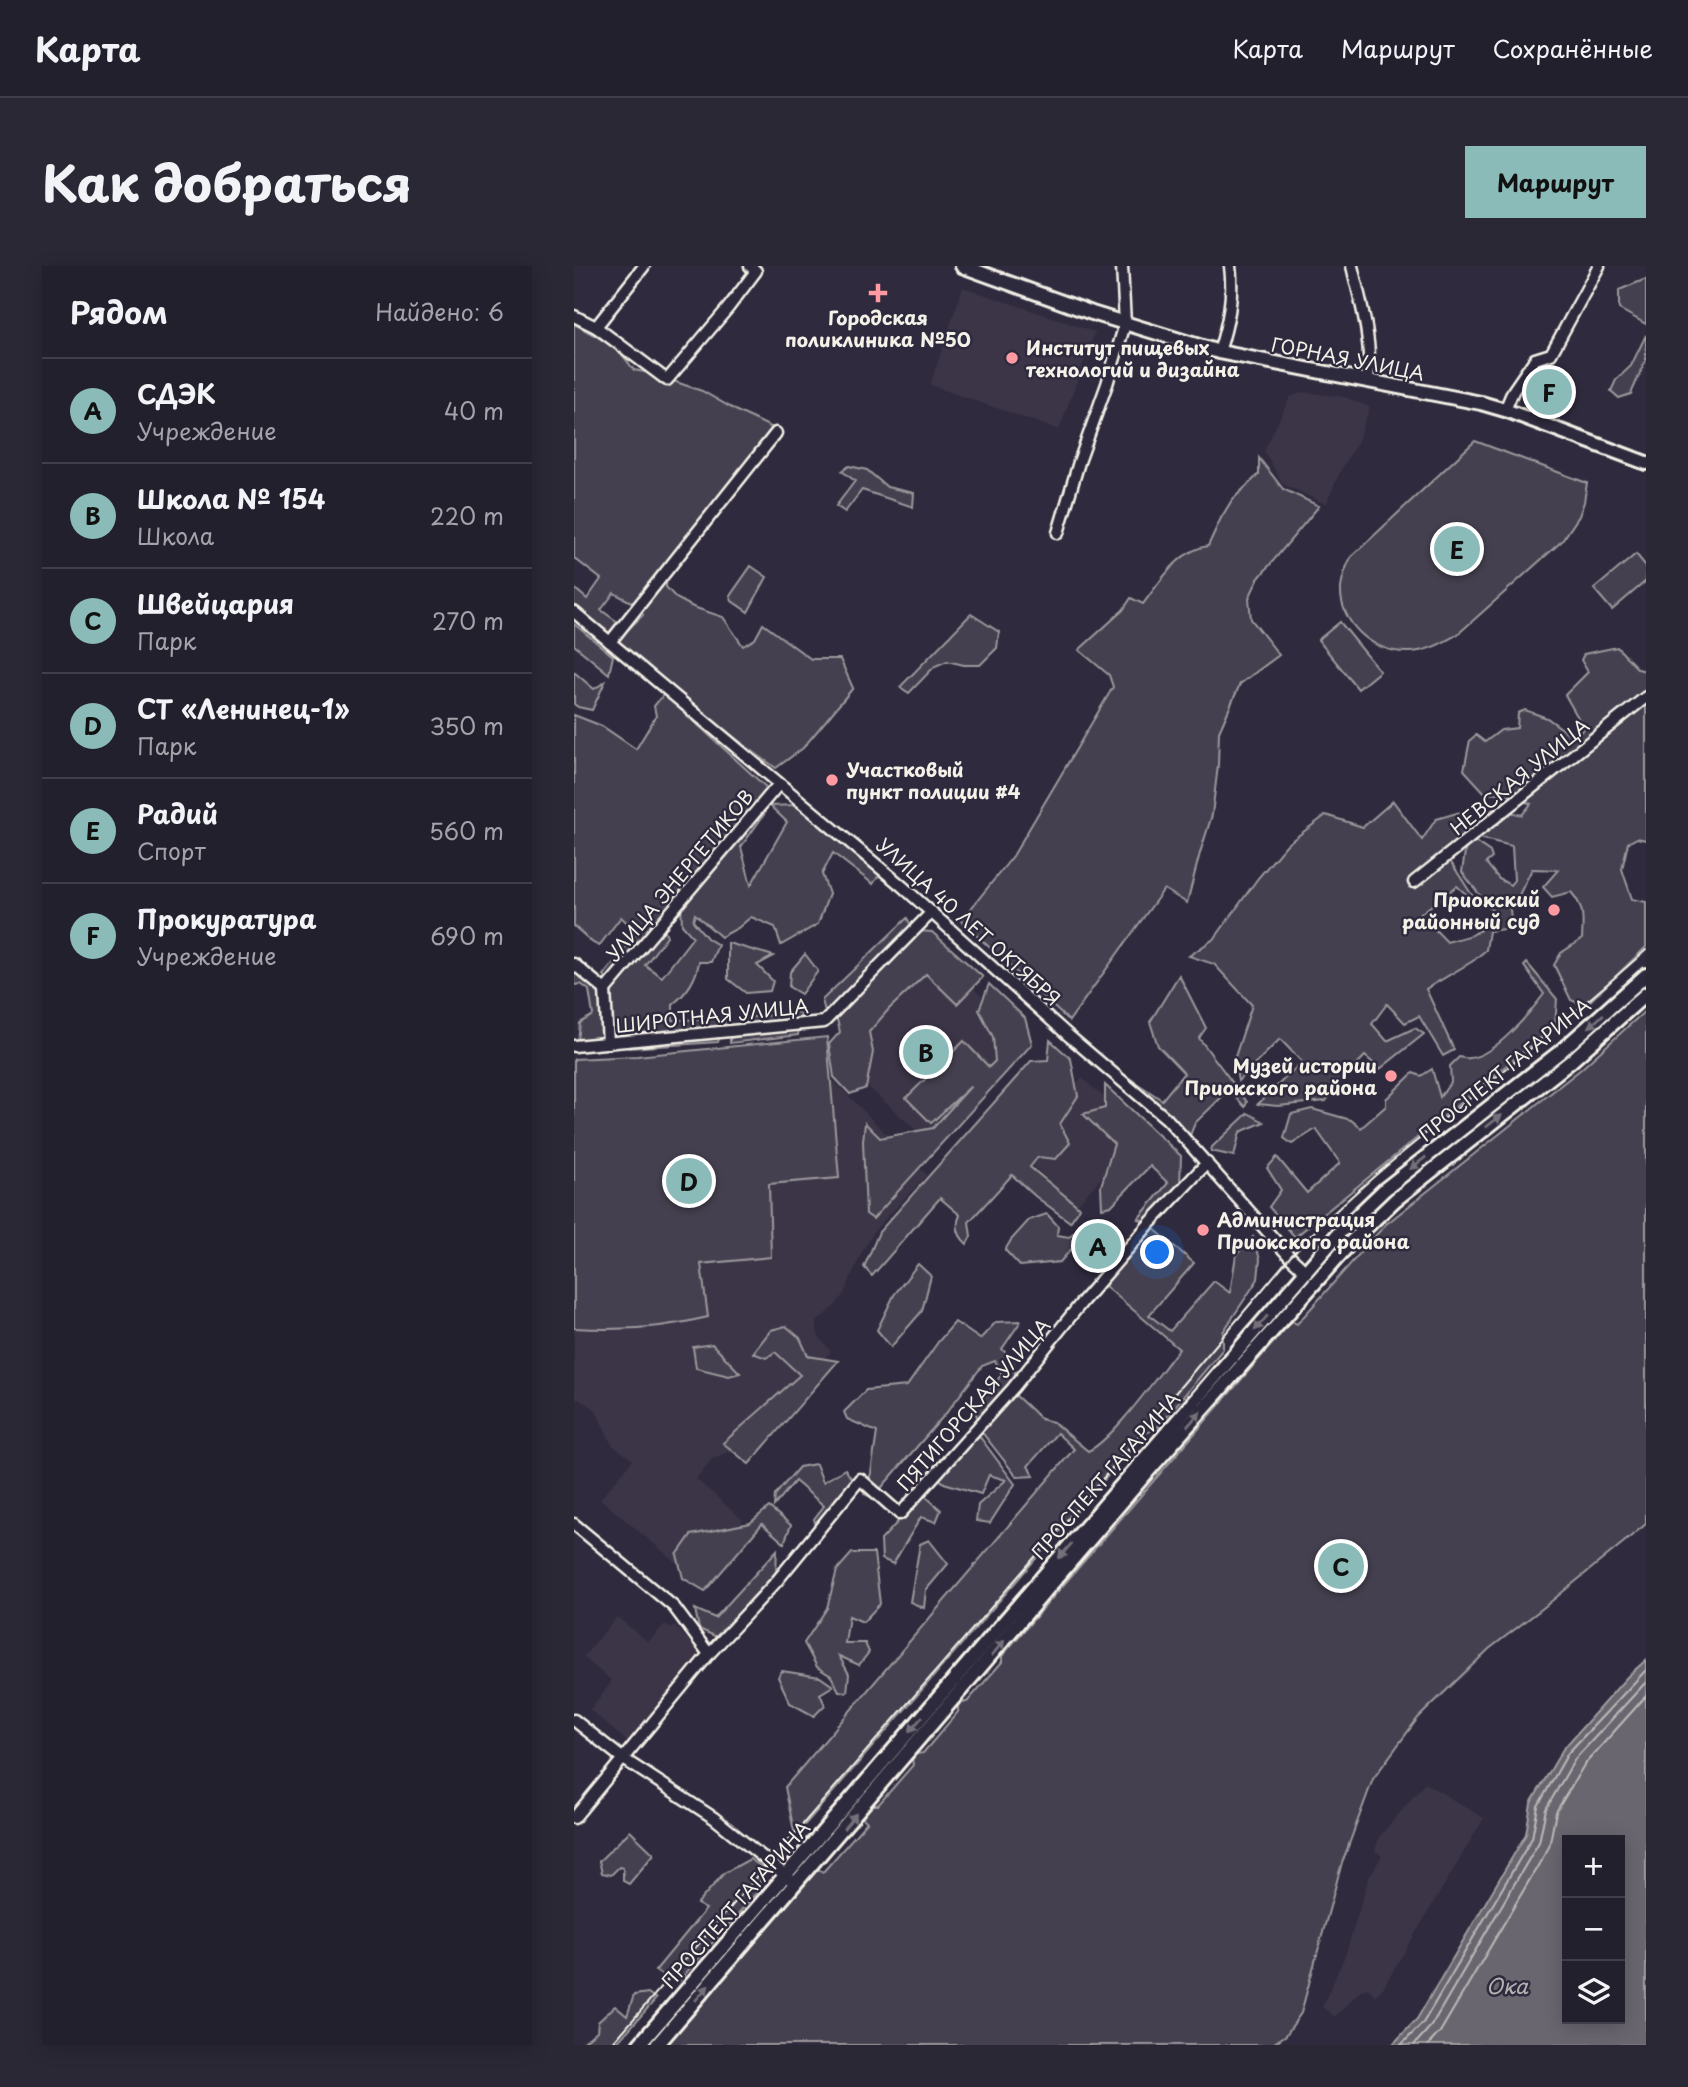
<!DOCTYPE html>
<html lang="ru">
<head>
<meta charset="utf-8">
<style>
  :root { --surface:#23202e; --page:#2b2836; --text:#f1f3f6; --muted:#a3a3aa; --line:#403e4a; --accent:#8bbbb9 }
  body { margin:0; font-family:"Playpen Sans",sans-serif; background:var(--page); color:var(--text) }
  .controls { position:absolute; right:21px; bottom:21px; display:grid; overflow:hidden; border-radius:0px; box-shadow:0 4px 18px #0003 }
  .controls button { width:63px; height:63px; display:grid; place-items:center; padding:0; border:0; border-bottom:2px solid var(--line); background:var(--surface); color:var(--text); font:35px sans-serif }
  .you { position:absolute; left:584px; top:987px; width:24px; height:24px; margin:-18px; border:5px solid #fff; border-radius:50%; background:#1a73e8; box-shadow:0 0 0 10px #1a73e833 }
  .badge { display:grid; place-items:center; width:46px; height:46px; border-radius:50%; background:var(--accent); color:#111; font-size:23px; font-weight:700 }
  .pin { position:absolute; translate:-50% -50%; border:4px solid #fff; box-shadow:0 2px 7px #0006 }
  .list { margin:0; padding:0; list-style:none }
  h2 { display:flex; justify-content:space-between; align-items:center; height:91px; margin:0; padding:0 28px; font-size:30px }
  h2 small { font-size:23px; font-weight:400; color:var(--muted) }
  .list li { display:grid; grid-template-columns:46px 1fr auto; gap:21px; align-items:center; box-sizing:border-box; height:105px; padding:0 28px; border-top:2px solid var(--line) }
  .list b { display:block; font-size:26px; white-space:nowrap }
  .list p { margin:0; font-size:23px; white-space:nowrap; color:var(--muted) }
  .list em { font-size:23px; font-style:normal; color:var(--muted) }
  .icon { flex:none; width:38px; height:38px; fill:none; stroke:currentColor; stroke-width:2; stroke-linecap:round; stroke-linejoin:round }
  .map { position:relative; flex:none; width:1072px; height:1779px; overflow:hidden; border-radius:0px }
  header { display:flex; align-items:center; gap:42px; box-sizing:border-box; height:98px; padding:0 35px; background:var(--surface); border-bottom:2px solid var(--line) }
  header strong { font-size:33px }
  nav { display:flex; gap:38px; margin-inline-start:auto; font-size:24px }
  .intro { display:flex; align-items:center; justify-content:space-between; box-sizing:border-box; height:168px; padding:0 42px }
  h1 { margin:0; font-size:49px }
  .button { padding:18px 32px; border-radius:0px; background:var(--accent); color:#111; font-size:24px; font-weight:700 }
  main { display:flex; gap:42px; padding:0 42px }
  aside { flex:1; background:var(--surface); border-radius:0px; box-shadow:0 4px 18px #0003 }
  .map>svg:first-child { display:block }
</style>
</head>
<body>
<header>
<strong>Карта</strong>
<nav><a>Карта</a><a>Маршрут</a><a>Сохранённые</a></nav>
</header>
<div class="intro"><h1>Как добраться</h1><a class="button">Маршрут</a></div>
<main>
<aside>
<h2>Рядом<small>Найдено: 6</small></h2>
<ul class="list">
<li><span class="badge">A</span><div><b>СДЭК</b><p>Учреждение</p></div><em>40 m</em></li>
<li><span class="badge">B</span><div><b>Школа № 154</b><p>Школа</p></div><em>220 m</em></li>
<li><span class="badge">C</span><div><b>Швейцария</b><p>Парк</p></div><em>270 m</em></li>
<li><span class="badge">D</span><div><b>СТ «Ленинец-1»</b><p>Парк</p></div><em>350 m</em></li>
<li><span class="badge">E</span><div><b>Радий</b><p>Спорт</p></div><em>560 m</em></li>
<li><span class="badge">F</span><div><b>Прокуратура</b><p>Учреждение</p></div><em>690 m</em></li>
</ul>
</aside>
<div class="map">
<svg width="1072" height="1779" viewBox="0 0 1072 1779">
  <rect width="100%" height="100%" fill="#2f2a3d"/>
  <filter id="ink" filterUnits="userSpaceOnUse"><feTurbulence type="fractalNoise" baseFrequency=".0143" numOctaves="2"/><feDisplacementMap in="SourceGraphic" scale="14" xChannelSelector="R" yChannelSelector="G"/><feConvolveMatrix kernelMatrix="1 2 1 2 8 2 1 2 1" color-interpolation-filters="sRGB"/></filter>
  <g filter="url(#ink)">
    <g fill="#3b3647">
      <path d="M389,21l132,45 -36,98 -129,-45z"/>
      <path d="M729,126l42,5 25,10 -12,34 -17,29 -15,34 -43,-20 -19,-33 26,-54z"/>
      <path d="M351,672l96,99 -94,103 -81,-73z"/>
      <path d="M256,811l97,98 -52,55 -14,24 -17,40 -8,11 -20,17 2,13 13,17 -103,100 -16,7 -16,20 47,41 -47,59 -96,-80 33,-39 -21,-15 -17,-36 -17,-10 -4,1v-72l33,2 101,-13 -7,-53 68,-80 69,-7z"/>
      <path d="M508,812l61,53 -67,75 -61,-57z"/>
      <path d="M43,1351l31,25 17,-18 6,4 3,-3 31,33 -73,88 -42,-36 22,-29 -29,-24z"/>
      <path d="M851,1517l59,35 -101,170 -8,8 -7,-8 -7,2 -26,27 -13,-10 24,-54 23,-76 13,-21 -7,-5 4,-14z"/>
    </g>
    <g fill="#454050" stroke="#9c989c" stroke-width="2">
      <path d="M1072,13v45l-27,-15v-19z"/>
      <path d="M0,58l43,24 17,22 16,3 52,18 37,21 34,16 3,9 -109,138 -1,12 10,11 17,9 30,10 20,29 12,-7 8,-15 48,35h29l13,29 -50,60 -27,20 -32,-23 -129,-103 28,-27 -4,-9 -25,-13 -13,17 18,13 -9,14 -36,-29v-20l13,11 14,-20 -27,-21z"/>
      <path d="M1072,69v25l-15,34 -12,4 -8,-7 5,-11 15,-14z"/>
      <path d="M901,175l112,42 -3,19 -5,14 -17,25 -104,93c-16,9 -31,18 -50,18 -35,1 -69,-29 -67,-64 1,-12 5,-21 10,-31z"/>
      <path d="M685,192l24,31 36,17 -61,73 -9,19 2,21 28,36 -39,29 -21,48 -1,33 -6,50 -12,38 -13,50 -23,-14 -95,132 -108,-100 52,-65 100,-169 -4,-12 -30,-25 44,-40 8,-12 12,6c17,-22 35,-54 65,-58l13,-28 11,-18 27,-26z"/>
      <path d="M275,200l18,4 20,17 27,6 -1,14 -51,-17 -17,22 -9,-6 19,-25 -13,-10z"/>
      <path d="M1062,288l10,12v15l-34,29 -18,-21z"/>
      <path d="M177,300l16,11 -19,35 -16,-11 -2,-5z"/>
      <path d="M397,348l28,18 -2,16 -17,17h-16l-17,-4 -12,5 -26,27 -9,-6z"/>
      <path d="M766,356l40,49 -22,18 -40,-49z"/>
      <path d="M0,358l39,32 -4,18 -35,-29z"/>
      <path d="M1043,381l21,22 8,2v169l-9,-2 -9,5 -6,26 10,30 14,3v45l-61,59 -14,-6 -17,-35 7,-12 21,-14c1,-21 3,-31 -11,-47l-19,5 -9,-10 15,-17 -26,-1 -14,28 -9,3 3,28 -23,3 -3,19 -13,11 -47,28 28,61 -11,6 -24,-40 -14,7 -18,-19 -15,20 15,17 28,-13 9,6 -44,35 -15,-13 -28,29 -11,16 -48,5 -20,-2 44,-42 -22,-23 -42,42 -4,-21 18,-55 -38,-41 -25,-8 26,-18 43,-60 29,-34 39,-29 37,12 30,-26 29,39 14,-21 24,-7 16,13 -31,28 34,53 -22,-20 -37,28 27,28 25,-7 16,-10 4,-14 -30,-39 4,-27 8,-4 16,11 2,6 -6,5 13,16 11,6 4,-5 -2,-34 -33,-8 1,-17 14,-13 28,7 9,-11 -26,-11 -19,1 -22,-24 6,-30 6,-5 9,7 16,-12 16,-2 1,-15 7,-3 22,8 28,20 9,-10 -19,-33 23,-23 -7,-12 3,-6z"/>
      <path d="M0,406l20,17 11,-7 -13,28 -14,-3 -4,-3z"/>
      <path d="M90,428l104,95 -160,192 -4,-6 33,-43 -16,-15 -22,29 -6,-3 -19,-17v-211l28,11 34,23 20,-33 -2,-10z"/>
      <path d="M223,539l83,69 -7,10 -40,-31 -11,21 7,20 -11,30 -37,21 -6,-18 -24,-10 -13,11 -17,9 -26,-23 -2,7 14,17 11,7 -7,17h-12c-3,18 -12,31 -26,42v16l49,-1 3,-13 2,9 -9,27 -89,6 -17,-11 -3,-42 12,-21 43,-46 3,8 -22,29 17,12 31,-40 -11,-12 -1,-21 82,-96 2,5 -24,34 10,38 36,-63 -17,-16z"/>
      <path d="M333,652l5,9 -86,88 -4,-15z"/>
      <path d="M345,665l13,1 51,45 -26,27 -31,-30 -37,35 -20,23 4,20 -7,36 -16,6 -16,-17 -5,-33 11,-12 -4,-17z"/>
      <path d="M154,677l46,13 -17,9 16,16 -3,10 -24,2 -18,-14z"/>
      <path d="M231,688l13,17 -17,23 -12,-7 1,-15z"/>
      <path d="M953,697l30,36 -2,27 -260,211 -26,-30 12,-17 -14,-22 10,-11 30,36 33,-30 -24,-34 -24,15 -8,-6 7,-24 21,-5 39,11 10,8 25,-22v-7l27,-26 8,3 11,-7 8,28 11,-15 -1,-16 9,-9c4,1 8,2 11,1 25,-3 59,-44 74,-64l-20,-28z"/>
      <path d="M0,704l27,22v47l-23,2 2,-18 13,-8 -4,-25 -8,-6 -7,1z"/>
      <path d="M605,709l27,53 -7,10 48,64 -2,5 -16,-17 -34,33 -7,17 -64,-61 2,-3 36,24 22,-27 -26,-27 -8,-24z"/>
      <path d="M415,718l36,34 7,26 -159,175 -7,-5 -3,-73 2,-18 15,15 53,-10 38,-42 -40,37 -25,-25 58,-57 25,26 6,-6 -2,-24 -14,-27z"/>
      <path d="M1072,744v514l-103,84 -54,41 -71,69 -45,61 -32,87 -40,147 -15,22 -15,10h-604l151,-176 5,3 44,-50 -5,-5 10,-12h6l35,-40 -1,-7 4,-4 7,-1 35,-41v-6l3,-4h6l35,-40v-6l290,-335 5,3 88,-99 196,-156z"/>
      <path d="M227,746l-3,23 -68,8v-5l11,-2 2,-18z"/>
      <path d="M253,771l12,141 -70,6 2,73 -70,7 7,53c-43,11 -89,14 -134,11v-269l63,-3z"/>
      <path d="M476,774l21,19 7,37 -18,28 10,19 -14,16 -18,-2 -8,10 50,41 -10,14 -35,-26 -23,-21 -43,47 2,14 -4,8c-9,-8 -12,-18 -7,-29l-20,-17 -68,78 -8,-9 15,-35 152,-171 17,-1z"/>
      <path d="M531,819l76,71 -1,29 -34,36 -8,-2 30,-36 -18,-17 -39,40 -9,2 -1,-22 13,-42 -31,-30 22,-6z"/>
      <path d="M674,847l16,9 -24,10 -6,24 -23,-5 1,-4z"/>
      <path d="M473,948l11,12 -1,9 12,2 17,-16 -2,14 -24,27 -40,4 -15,-16 6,-10 18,-20z"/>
      <path d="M579,962l41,35 -45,52 21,16 44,-50 16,12 6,-38 17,-18 7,22 -2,20 -35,53v17l-66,79 -13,6 -349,402 -10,-49 289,-338 -17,-16 -29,33 6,10 -17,1 -36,-46 32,-38 28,26 12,3 35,29c24,-10 72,-79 91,-102l-75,-64z"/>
      <path d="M344,998l13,12 -9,35 -31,36 -14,-17 17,-35z"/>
      <path d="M447,1055l-19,28 11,12 3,18 -38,43 -3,-13 27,-35 -7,-13 -13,5 -35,46 -65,75 -2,14 -16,-7 7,-21 6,-41 -30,-13 -3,-7 22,-22 41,-4 31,-44 17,-20 25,17 16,-17z"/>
      <path d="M212,1060l14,12 8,18 30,5 -89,103 -26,-21 77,-68 -25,-23 -9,6 -13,-5 18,-23z"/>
      <path d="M138,1078l28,29 -11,3 -33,-8 -3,-21z"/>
      <path d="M403,1167l38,51 -25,39 -14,-2 2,-16 28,-25 -17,-5 -8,19 -37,-11 -7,-6z"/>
      <path d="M242,1198l7,18 22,-13 8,12 -37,45 -2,-7 10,-13 -29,-25 -21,25 1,-11 24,-28z"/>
      <path d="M349,1228l18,16 -5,12 -15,-5 -28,47 -11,-5 -1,-19z"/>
      <path d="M195,1241l22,18 -7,18 -22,-19 -57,67 -22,-13 -6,-23 14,-20 59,-12z"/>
      <path d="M355,1274l19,24 -22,26 -2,18 -14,-6 10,-58z"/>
      <path d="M203,1284l-1,22 -59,65 -18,-8 -4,-20 20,9z"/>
      <path d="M278,1287h22l6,51 -17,18 -14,-6 -4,27h20l4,9 -10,13 -20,-9 10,18 -2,18 -8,-1 -8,-15 -14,-9 -13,-24 23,-35 10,-38z"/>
      <path d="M208,1405l38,6 13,9 -13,8 5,11 -11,11 -24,-13 -12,-26z"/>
      <path d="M56,1565l24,23 -25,30 -6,-3v-13l-4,-1 -8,8 -9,-2 -3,-12z"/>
      <path d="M176,1593l13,9 -5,23 -80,91 -23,-11 51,-62 -9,-5 27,-31z"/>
      <path d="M74,1727l8,6 -41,46h-35l17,-14 1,-9 17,-16 12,10 7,-21z"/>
    </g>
    <path fill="#6a6670" stroke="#a19ea0" stroke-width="2" fill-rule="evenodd" d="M1072,1394v385h-254l25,-26 109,-185 5,-31 32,-54 64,-72zM993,1574h53v179h-53z"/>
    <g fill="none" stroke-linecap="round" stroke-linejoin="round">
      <g stroke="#bdb9b8" stroke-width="2">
        <path d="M827,1779l22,-22 109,-185 6,-32 30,-53 78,-83"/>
        <path d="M840,1779l17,-19 108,-184 7,-33 29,-50 71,-77"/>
        <path d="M854,1779l12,-13 109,-185 7,-35 28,-47 62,-69"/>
      </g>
      <defs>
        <g id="minor">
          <path d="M778,0c9,38 21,75 16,115"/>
          <path d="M0,50l22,11 71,53 61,-72 28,-37 -6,-5"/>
          <path d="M22,61l48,-61"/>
          <path d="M645,86c9,-29 15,-55 11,-86"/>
          <path d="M931,144l8,-19 22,-32 16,-5 48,-88"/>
          <path d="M484,267l21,-71 28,-78 18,-60 -3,-58"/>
          <path d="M0,346l328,274 167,150 98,83 123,138 15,14"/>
          <path d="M36,376l166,-209"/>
          <path d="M840,616l232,-185"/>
          <path d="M0,698l31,26"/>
          <path d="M31,724l174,-206"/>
          <path d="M31,724l3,53"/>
          <path d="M0,780l250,-24 108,-110"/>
          <path d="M0,1258l100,83 35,47"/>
          <path d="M0,1454l48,38 92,60 76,61"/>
          <path d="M0,1552l135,-164 67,-72 84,-103 40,35 113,-126 69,-86 69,-80 56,-59"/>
        </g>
        <g id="major">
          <path d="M388,0l130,47 127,39 262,51 24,7 141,53"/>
          <path d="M65,1779l700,-812 46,-44 176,-138 85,-76"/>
          <path d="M83,1779l492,-575 203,-229 43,-41 175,-138 76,-68"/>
        </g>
      </defs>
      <use href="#minor" stroke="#f4f1e8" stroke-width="15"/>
      <use href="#major" stroke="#f4f1e8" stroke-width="18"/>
      <use href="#minor" stroke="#2f2a3d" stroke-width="10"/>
      <use href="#major" stroke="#2f2a3d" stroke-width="12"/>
      <path stroke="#f4f1e8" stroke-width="2" d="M37,1779l489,-563 190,-225c56,-61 120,-111 184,-162 59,-48 116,-95 172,-145"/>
    </g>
    <defs><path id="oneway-solid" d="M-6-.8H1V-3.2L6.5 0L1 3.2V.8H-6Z" transform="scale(1.75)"/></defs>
    <g fill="#747079">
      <use href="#oneway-solid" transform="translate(1022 755) rotate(138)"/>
      <use href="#oneway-solid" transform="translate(920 855) rotate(-38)"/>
      <use href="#oneway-solid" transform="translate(844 897) rotate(142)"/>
      <use href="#oneway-solid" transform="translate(687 1057) rotate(131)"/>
      <use href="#oneway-solid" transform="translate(620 1153) rotate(-49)"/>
      <use href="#oneway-solid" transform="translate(491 1285) rotate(131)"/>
      <use href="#oneway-solid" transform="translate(424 1382) rotate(-50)"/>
      <use href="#oneway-solid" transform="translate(342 1458) rotate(131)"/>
      <use href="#oneway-solid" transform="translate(276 1555) rotate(-50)"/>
      <use href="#oneway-solid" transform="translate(128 1727) rotate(-49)"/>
    </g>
  </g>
  <g fill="#ff9aa2" stroke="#2f2a3d" stroke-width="2.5">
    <path d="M300.5 16.5h7v7h7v7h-7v7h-7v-7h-7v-7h7z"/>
    <circle cx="438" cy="92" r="7"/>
    <circle cx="258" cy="514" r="7"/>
    <circle cx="980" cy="644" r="7"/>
    <circle cx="817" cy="810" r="7"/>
    <circle cx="629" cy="964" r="7"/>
  </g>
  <g text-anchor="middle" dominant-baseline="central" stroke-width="5" stroke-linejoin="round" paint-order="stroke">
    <g font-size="19" font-weight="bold" fill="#f4f1e8" stroke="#2f2a3d" text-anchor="start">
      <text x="304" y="51" text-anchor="middle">Городская<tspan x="304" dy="22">поликлиника №50</tspan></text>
      <text x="452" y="81">Институт пищевых<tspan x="452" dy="22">технологий и дизайна</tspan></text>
      <text x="272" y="503">Участковый<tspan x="272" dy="22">пункт полиции #4</tspan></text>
      <text x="966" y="633" text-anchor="end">Приокский<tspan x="966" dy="22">районный суд</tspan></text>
      <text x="803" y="799" text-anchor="end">Музей истории<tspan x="803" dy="22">Приокского района</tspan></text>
      <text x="643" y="953">Администрация<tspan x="643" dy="22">Приокского района</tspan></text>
    </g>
    <g font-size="19" fill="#f4f1e8" stroke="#2f2a3d">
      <text transform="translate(774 92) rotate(11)">ГОРНАЯ УЛИЦА</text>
      <text transform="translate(945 510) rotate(-39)">НЕВСКАЯ УЛИЦА</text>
      <text transform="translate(105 609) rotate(-50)">УЛИЦА ЭНЕРГЕТИКОВ</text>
      <text transform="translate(395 655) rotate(42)">УЛИЦА 40 ЛЕТ ОКТЯБРЯ</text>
      <text transform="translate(138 749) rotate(-6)">ШИРОТНАЯ УЛИЦА</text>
      <text transform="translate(930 803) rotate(-39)">ПРОСПЕКТ ГАГАРИНА</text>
      <text transform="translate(399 1138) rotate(-49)">ПЯТИГОРСКАЯ УЛИЦА</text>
      <text transform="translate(531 1209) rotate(-49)">ПРОСПЕКТ ГАГАРИНА</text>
      <text transform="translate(161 1638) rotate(-49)">ПРОСПЕКТ ГАГАРИНА</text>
    </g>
    <g font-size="21" font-style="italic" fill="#b6b2b2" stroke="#2f2a3d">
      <text x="933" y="1719">Ока</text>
    </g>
  </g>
</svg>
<div class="controls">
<button>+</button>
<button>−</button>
<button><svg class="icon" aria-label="layers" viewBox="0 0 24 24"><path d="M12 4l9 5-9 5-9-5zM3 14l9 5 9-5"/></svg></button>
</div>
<div class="you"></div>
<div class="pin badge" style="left:524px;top:980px">A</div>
<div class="pin badge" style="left:352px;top:786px">B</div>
<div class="pin badge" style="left:767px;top:1300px">C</div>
<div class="pin badge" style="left:115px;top:915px">D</div>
<div class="pin badge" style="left:883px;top:283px">E</div>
<div class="pin badge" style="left:975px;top:126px">F</div>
</div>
</main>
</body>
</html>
